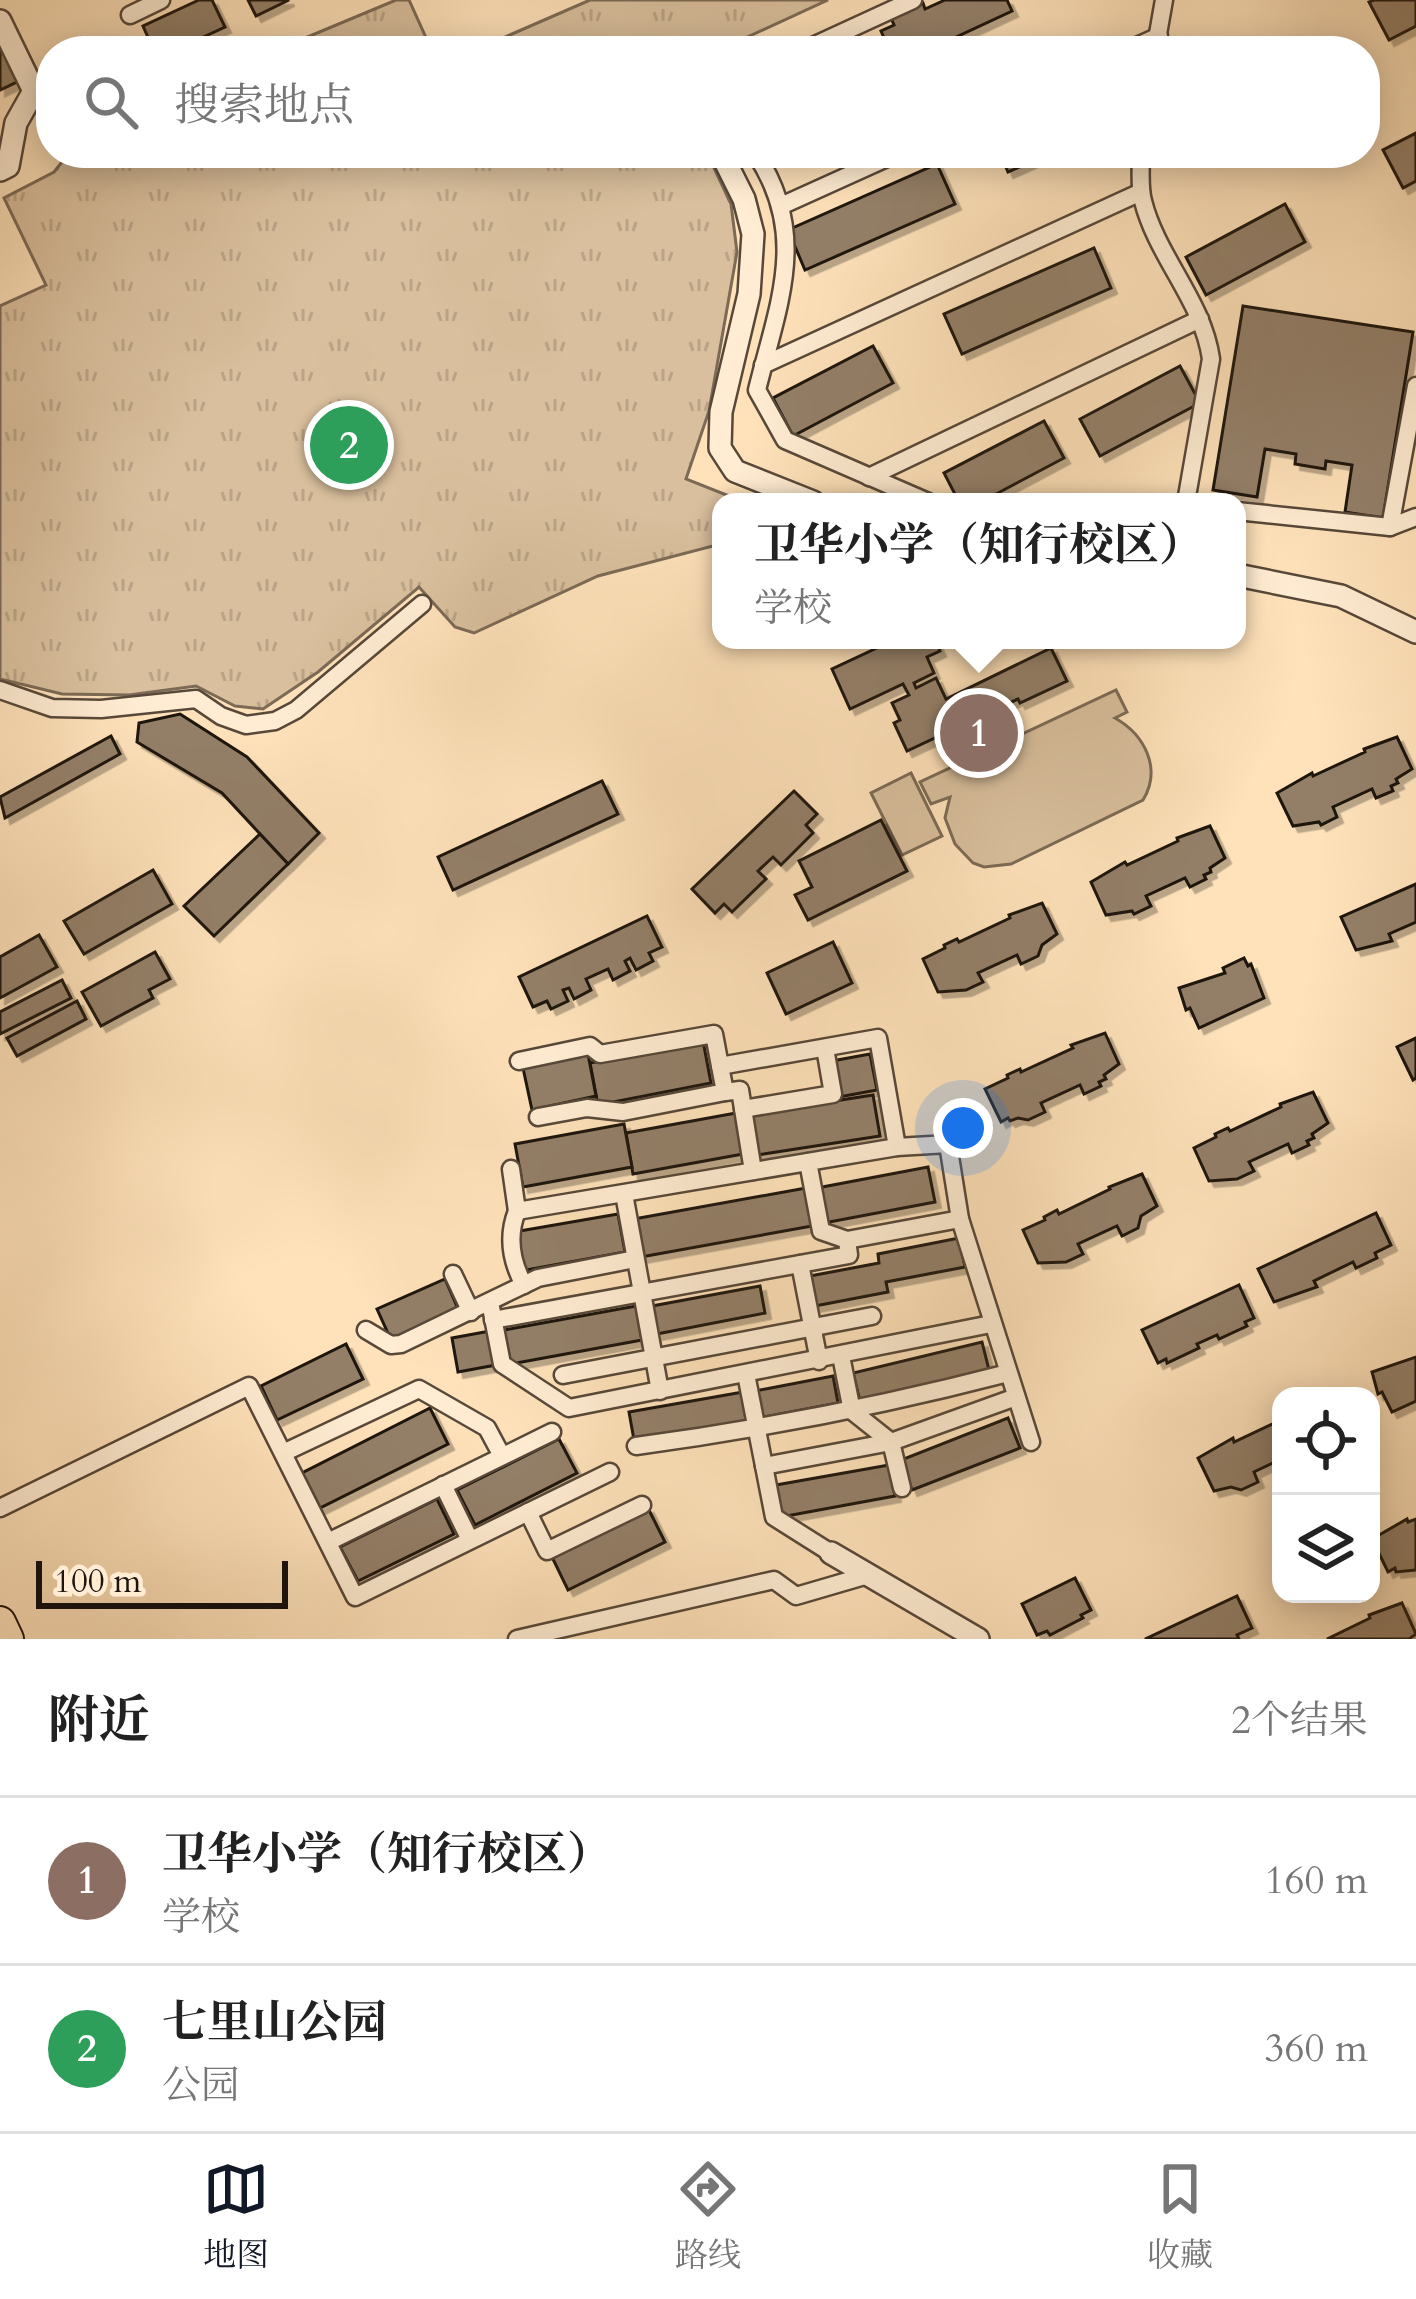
<!DOCTYPE html>
<html lang="zh">
<head>
<meta charset="utf-8">
<style>
  :root { --surface:#fff; --page:#f2f2f2; --text:#222; --muted:#767676; --line:#e0e0e0; --accent:#111827 }
  body { margin:0; font-family:Cardo,"Noto Serif SC",serif; background:var(--page); color:var(--text) }
  .controls { position:absolute; right:36px; bottom:36px; display:grid; overflow:hidden; border-radius:24px; box-shadow:0 6px 30px #0003 }
  .controls button { width:108px; height:108px; display:grid; place-items:center; padding:0; border:0; border-bottom:3px solid var(--line); background:var(--surface); color:var(--text); font:60px sans-serif }
  .scale { position:absolute; left:36px; bottom:30px; width:252px; box-sizing:border-box; padding-left:12px; border:6px solid #1f140e; border-top:0; font-size:33px; line-height:42px; white-space:nowrap; color:#1f140e; -webkit-text-stroke:9px #ffecd2; paint-order:stroke }
  .you { position:absolute; left:963px; top:1128px; width:42px; height:42px; margin:-30px; border:9px solid #fff; border-radius:50%; background:#1a73e8; box-shadow:0 0 0 18px #1a73e833 }
  .badge { display:grid; place-items:center; width:78px; height:78px; border-radius:50%; background:var(--accent); color:#fff; font-size:39px; font-weight:700 }
  .pin { position:absolute; translate:-50% -50%; border:6px solid #fff; box-shadow:0 3px 12px #0006 }
  .popup { position:absolute; left:712px; top:493px; width:534px; height:156px; box-sizing:border-box; display:grid; place-content:center; border-radius:24px; background:var(--surface); filter:drop-shadow(0 3px 9px #0005); font-size:39px; white-space:nowrap; color:var(--muted) }
  .popup b { font-size:45px; color:var(--text) }
  .popup::after { content:''; position:absolute; left:50%; top:100%; margin-left:-24px; border:24px solid transparent; border-top-color:var(--surface) }
  .list { margin:0; padding:0; list-style:none }
  h2 { display:flex; justify-content:space-between; align-items:center; height:156px; margin:0; padding:0 48px; font-size:51px }
  h2 small { font-size:39px; font-weight:400; color:var(--muted) }
  .list li { display:grid; grid-template-columns:78px 1fr auto; gap:36px; align-items:center; box-sizing:border-box; height:168px; padding:0 48px; border-top:3px solid var(--line) }
  .list b { display:block; font-size:45px; white-space:nowrap }
  .list p { margin:0; font-size:39px; white-space:nowrap; color:var(--muted) }
  .list em { font-size:39px; font-style:normal; color:var(--muted) }
  .icon { flex:none; width:66px; height:66px; fill:none; stroke:currentColor; stroke-width:2; stroke-linecap:round; stroke-linejoin:round }
  .map { position:relative; flex:none; width:1416px; height:1639px; overflow:hidden }
  .search { position:absolute; background:var(--surface); box-shadow:0 6px 30px #0003; left:36px; right:36px; top:36px; height:132px; display:flex; align-items:center; gap:30px; box-sizing:border-box; padding:0 42px; border-radius:48px; color:var(--muted); font-size:45px }
  .sheet { height:492px; background:var(--surface) }
  nav { display:flex; justify-content:space-around; align-items:center; box-sizing:border-box; height:168px; border-top:3px solid var(--line); background:var(--surface); font-size:33px; color:var(--muted) }
  nav a { display:grid; justify-items:center; gap:6px }
  nav .on { color:var(--accent) }
  .map>svg:first-child { display:block }
</style>
</head>
<body>
<div class="map">
<svg width="1416" height="1639" viewBox="0 0 1416 1639">
  <defs>
    <pattern id="grass-tufts" width="24" height="20" patternUnits="userSpaceOnUse" patternTransform="scale(3)"><rect width="24" height="20" fill="#d9bf9d"/><path d="M3 7l-1-3M5 7V3M7 7l1-3M15 17l-1-3M17 17v-4M19 17l1-3" fill="none" stroke="#baa386"/></pattern>
    <filter id="shadow"><feDropShadow dx="5.5" dy="5.5" stdDeviation="0" flood-color="#0004"/></filter>
  </defs>
  <rect width="100%" height="100%" fill="#ffe2ba"/>
  <filter id="stains"><feTurbulence type="fractalNoise" baseFrequency=".00167" numOctaves="4"/><feColorMatrix values="0 0 0 0 .2 0 0 0 0 .09 0 0 0 0 .02 0 0 0 .5 -.17"/></filter>
  <radialGradient id="worn" r=".72"><stop offset=".6" stop-color="#630" stop-opacity="0"/><stop offset="1" stop-color="#630" stop-opacity=".3"/></radialGradient>
  <g fill="url(#grass-tufts)" stroke="#7c6a56" stroke-width="3">
    <path d="M396,0h13l23,51h-158z"/>
    <path d="M590,0h238l-111,51h-244z"/>
    <path d="M69,153h638l24,51 6,48 -28,159 -23,68 58,23h-23v39l-4,4 -119,31 -124,57 -19,-6 -36,-40 -101,85 -55,37 -28,-3 -39,-20 -67,9 -67,-1 -62,-15v-373l46,-21 -42,-87 50,-26z"/>
  </g>
  <g fill="#d9bf9d" stroke="#7c6a56" stroke-width="3">
    <path d="M1116,690l11,22 -12,6c30,17 47,51 28,82l-132,64 -27,3 -11,-4 -18,-19 -10,-26 5,-21 -19,7 -11,-22z"/>
    <path d="M911,773l31,63 -40,19 -31,-62z"/>
  </g>
  <g fill="#937f67" stroke="#1f140e" stroke-width="3" filter="url(#shadow)">
    <path d="M199,0h13l13,27 -52,24h-19l-11,-25z"/>
    <path d="M248,0h41l-33,16z"/>
    <path d="M945,0h62l5,11 -86,40h-36l-9,-20 13,-6 -3,-7 32,-15 2,6z"/>
    <path d="M1374,0h42v26l-27,14 -20,-38z"/>
    <path d="M0,43l21,37 -21,10z"/>
    <path d="M1416,133v48l-13,7 -20,-38z"/>
    <path d="M1000,153h51l-43,19z"/>
    <path d="M937,164l18,40 -150,66 -17,-40z"/>
    <path d="M1285,204l20,38 -99,53 -20,-38z"/>
    <path d="M1094,248l17,40 -149,66 -18,-40z"/>
    <path d="M1243,306l170,26 -30,186 -38,-6 7,-47 -26,-4 -1,8 -30,-5 1,-10 -31,-5 -8,48 -44,-7z"/>
    <path d="M873,346l20,37 -100,53 -20,-38z"/>
    <path d="M1180,366l20,37 -100,53 -20,-37z"/>
    <path d="M1044,421l20,37 -83,44h-22l-15,-29z"/>
    <path d="M894,640h41l5,11 -13,6 7,16 -20,10 2,5 20,-10 10,21 105,-51 16,33 -47,22 -2,-4 -111,52 -13,-28 6,-3 -8,-17 17,-8 -6,-11 -53,25 -18,-40z"/>
    <path d="M180,714l67,43 72,76 -31,31 -66,-71 -85,-51 2,-19z"/>
    <path d="M111,736l9,18 -115,64 -5,-21z"/>
    <path d="M1397,737l15,32 -16,10 2,4 -7,3 2,5 -17,7 -4,-9 -39,18 4,10 -16,8 -2,-3 -26,4 -16,-33 35,-20 1,3 52,-24 -1,-3z"/>
    <path d="M602,781l16,33 -165,76 -15,-33z"/>
    <path d="M794,791l23,23 -11,11 7,8 -32,32 -8,-8 -15,14 8,8 -34,33 -8,-8 -9,9 -23,-24z"/>
    <path d="M881,820l26,51 -99,49 -13,-25 17,-8 -13,-26z"/>
    <path d="M1210,826l15,32 -15,10 1,4 -7,3 2,4 -16,8 -5,-9 -39,18 5,10 -17,8 -2,-3 -26,4 -15,-33 34,-20 2,3 51,-24 -1,-3z"/>
    <path d="M260,834l28,30 -74,72 -30,-30z"/>
    <path d="M153,870l19,34 -88,50 -20,-33z"/>
    <path d="M1416,884v38l-27,12 3,7 -36,9 -15,-33z"/>
    <path d="M1042,903l15,31 -15,11 -4,11 -17,8 -4,-9 -39,18 5,9 -17,8 -28,2 -15,-33 22,-11 -1,-3 13,-6 2,3 51,-24 -1,-3z"/>
    <path d="M647,916l15,31 -13,6 4,8 -17,9 -6,-12 -5,3 5,10 -17,9 -5,-11 -22,10 5,11 -17,9 -5,-11 -6,2 5,11 -17,8 -4,-8 -14,6 -14,-30z"/>
    <path d="M39,935l18,32 -57,31v-41z"/>
    <path d="M833,942l19,41 -66,31 -19,-41z"/>
    <path d="M155,952l15,27 -21,11 4,8 -52,28 -19,-34z"/>
    <path d="M1244,958l4,8 3,-2 13,34 -65,30 -9,-20 -4,2 -7,-22 46,-15 -2,-5z"/>
    <path d="M62,980l9,18 -71,36v-22z"/>
    <path d="M77,1001l9,18 -69,37 -10,-18z"/>
    <path d="M1105,1033l14,31 -15,11 2,4 -7,3 2,4 -17,8 -4,-9 -39,18 4,9 -17,8 -10,-2 -8,3 -2,-3 -7,4 -16,-33 23,-11 -1,-3 13,-6 1,3 52,-24 -2,-3z"/>
    <path d="M1416,1038v40l-3,2 -16,-33z"/>
    <path d="M703,1041l8,42 -113,22 -8,-42z"/>
    <path d="M588,1054l8,42 -64,14 -9,-42z"/>
    <path d="M870,1054l7,36 -38,7 -7,-36z"/>
    <path d="M1313,1092l15,31 -16,11 2,4 -7,3 2,4 -17,8 -4,-9 -39,18 5,9 -17,8 -28,2 -15,-33 22,-11 -1,-3 13,-6 2,3 51,-24 -1,-3z"/>
    <path d="M873,1095l7,41 -123,19 -6,-41z"/>
    <path d="M736,1113l7,41 -110,20 -7,-41z"/>
    <path d="M624,1124l8,43 -109,20 -8,-43z"/>
    <path d="M928,1167l7,35 -111,21 -7,-35z"/>
    <path d="M1142,1174l15,32 -16,10 -3,12 -16,8 -5,-10 -39,18 5,10 -17,8 -28,1 -15,-33 22,-10 -1,-3 13,-7 2,4 51,-25 -1,-2z"/>
    <path d="M806,1188l6,38 -171,31 -7,-38z"/>
    <path d="M1376,1213l15,32 -16,8 2,5 -21,10 -3,-6 -39,19 3,6 -43,15 -16,-33z"/>
    <path d="M618,1214l7,38 -104,19 -7,-39z"/>
    <path d="M959,1238l6,29 -79,15 2,10 -73,14 -5,-30 69,-13 -1,-9z"/>
    <path d="M445,1279l14,32 -67,31 -15,-33z"/>
    <path d="M1239,1285l15,33 -9,4 2,4 -28,13 -2,-4 -20,9 2,4 -32,15 -1,-4 -8,4 -16,-33z"/>
    <path d="M760,1286l5,27 -108,21 -5,-28z"/>
    <path d="M636,1306l6,34 -131,24 -7,-34z"/>
    <path d="M490,1331l6,34 -38,7 -6,-34z"/>
    <path d="M982,1342l7,28 -129,31 -7,-28z"/>
    <path d="M346,1344l17,35 -86,41 -16,-34z"/>
    <path d="M1416,1357v44l-24,11 -10,-20 -4,2 -6,-22z"/>
    <path d="M833,1376l5,27 -78,15 -5,-27z"/>
    <path d="M743,1392l5,29 -114,19 -5,-28z"/>
    <path d="M430,1408l18,36 -128,64 -18,-35z"/>
    <path d="M1008,1418l12,30 -108,42 -11,-30z"/>
    <path d="M1281,1420v39l-27,13 4,10 -17,8 -10,-3 -17,4 -16,-33 35,-20 1,4z"/>
    <path d="M559,1439l18,34 -102,52 -18,-35z"/>
    <path d="M889,1465l6,31 -114,21 -5,-32z"/>
    <path d="M437,1499l17,35 -96,47 -18,-34z"/>
    <path d="M648,1508l17,34 -97,48 -17,-35z"/>
    <path d="M1407,1519l1,3 8,-3v51l-20,2 -1,-4 -7,4 -16,-33z"/>
    <path d="M1075,1578l16,32 -10,5 2,3 -33,17 -3,-4 -10,4 -15,-31z"/>
    <path d="M1237,1596l15,32 -15,7 2,4h-94z"/>
    <path d="M1402,1603l14,31 -7,5h-82l43,-21 -1,-3z"/>
  </g>
  <g fill="none" stroke-linecap="round" stroke-linejoin="round">
    <defs>
      <g id="minor">
        <path d="M130,15l31,-15"/>
        <path d="M802,51l111,-51"/>
        <path d="M1126,51l33,-15"/>
        <path d="M1155,51l9,-51"/>
        <path d="M755,153c55,81 23,151 2,237l28,50 143,62"/>
        <path d="M1141,153c0,15 -2,33 2,48 14,56 60,100 68,158l-25,143"/>
        <path d="M783,205l115,-52"/>
        <path d="M763,365l378,-173"/>
        <path d="M869,477l331,-158"/>
        <path d="M1237,511l153,16 26,-10"/>
        <path d="M1390,527l26,-141"/>
        <path d="M0,690l52,18 49,1 95,-10 25,17 25,9 29,-4 21,-11 126,-106"/>
        <path d="M725,1092l15,-2 13,81"/>
        <path d="M743,1109l90,-15 -8,-46"/>
        <path d="M538,1117l49,-9 36,4 102,-20 -5,-26"/>
        <path d="M897,1147l51,-3 12,75 71,223"/>
        <path d="M808,1162l13,69 26,9"/>
        <path d="M511,1169l6,42 380,-64 -19,-109 -158,28 -6,-32 -114,20 -10,-8 -71,15"/>
        <path d="M624,1194l36,197"/>
        <path d="M517,1211c-10,25 -6,50 7,74"/>
        <path d="M800,1264l19,97"/>
        <path d="M453,1274l18,38"/>
        <path d="M490,1302l12,62 67,44 422,-84"/>
        <path d="M493,1320l356,-65 -2,-15 113,-21"/>
        <path d="M366,1330l25,15 10,-1 137,-66 97,-19"/>
        <path d="M841,1356l11,55 39,31 11,46"/>
        <path d="M746,1374l28,143 57,36"/>
        <path d="M563,1375l309,-59"/>
        <path d="M636,1446c126,-17 249,-41 372,-73"/>
        <path d="M283,1453l136,-64 68,39 15,28"/>
        <path d="M764,1466l127,-24 125,-45"/>
        <path d="M443,1485l27,55"/>
        <path d="M0,1508l249,-122 106,211 255,-125"/>
        <path d="M528,1512l19,39 95,-46"/>
        <path d="M328,1542l224,-110"/>
        <path d="M517,1639l257,-59 22,16 72,-21"/>
      </g>
      <g id="tertiary">
        <path d="M0,21l34,70 -18,32 -8,43 -8,4"/>
        <path d="M721,153l23,46 9,35 -4,60 -28,118 -1,36 15,23 78,31"/>
        <path d="M1237,575l104,21 75,36"/>
        <path d="M831,1553l147,86"/>
      </g>
      <path id="trunk" d="M0,1622l8,17"/>
    </defs>
    <use href="#minor" stroke="#574839" stroke-width="21"/>
    <use href="#tertiary" stroke="#574839" stroke-width="26"/>
    <use href="#trunk" stroke="#1f140e" stroke-width="34"/>
    <use href="#minor" stroke="#ffecd2" stroke-width="16"/>
    <use href="#tertiary" stroke="#ffecd2" stroke-width="21"/>
    <use href="#trunk" stroke="#ffe2ba" stroke-width="30"/>
  </g>
  <rect width="100%" height="100%" filter="url(#stains)"/>
  <rect width="100%" height="100%" fill="url(#worn)"/>
</svg>
<div class="controls">
<button><svg class="icon" aria-label="locate" viewBox="0 0 24 24"><circle cx="12" cy="12" r="6"/><path d="M12 2v4M12 18v4M2 12h4M18 12h4"/></svg></button>
<button><svg class="icon" aria-label="layers" viewBox="0 0 24 24"><path d="M12 4l9 5-9 5-9-5zM3 14l9 5 9-5"/></svg></button>
</div>
<div class="scale">100 m</div>
<div class="you"></div>
<div class="pin badge" style="left:979px;top:733px;background:#8d6e63">1</div>
<div class="popup"><b>卫华小学（知行校区）</b>学校</div>
<div class="pin badge" style="left:349px;top:445px;background:#2e9e5b">2</div>
<div class="search"><svg class="icon" aria-label="search" viewBox="0 0 24 24"><circle cx="10" cy="10" r="6"/><path d="M15 15l6 6"/></svg>搜索地点</div>
</div>
<section class="sheet">
<h2>附近<small>2个结果</small></h2>
<ul class="list">
<li><span class="badge" style="background:#8d6e63">1</span><div><b>卫华小学（知行校区）</b><p>学校</p></div><em>160 m</em></li>
<li><span class="badge" style="background:#2e9e5b">2</span><div><b>七里山公园</b><p>公园</p></div><em>360 m</em></li>
</ul>
</section>
<nav>
<a class="on"><svg class="icon" aria-label="map" viewBox="0 0 24 24"><path d="M3 6l6-2 6 2 6-2v14l-6 2-6-2-6 2zM9 4v14M15 6v14"/></svg>地图</a>
<a><svg class="icon" aria-label="directions" viewBox="0 0 24 24"><path d="M12 3l9 9-9 9-9-9zM9 14v-3h6M13 9l2 2-2 2"/></svg>路线</a>
<a><svg class="icon" aria-label="saved" viewBox="0 0 24 24"><path d="M7 4h10v16l-5-4-5 4z"/></svg>收藏</a>
</nav>
</body>
</html>
